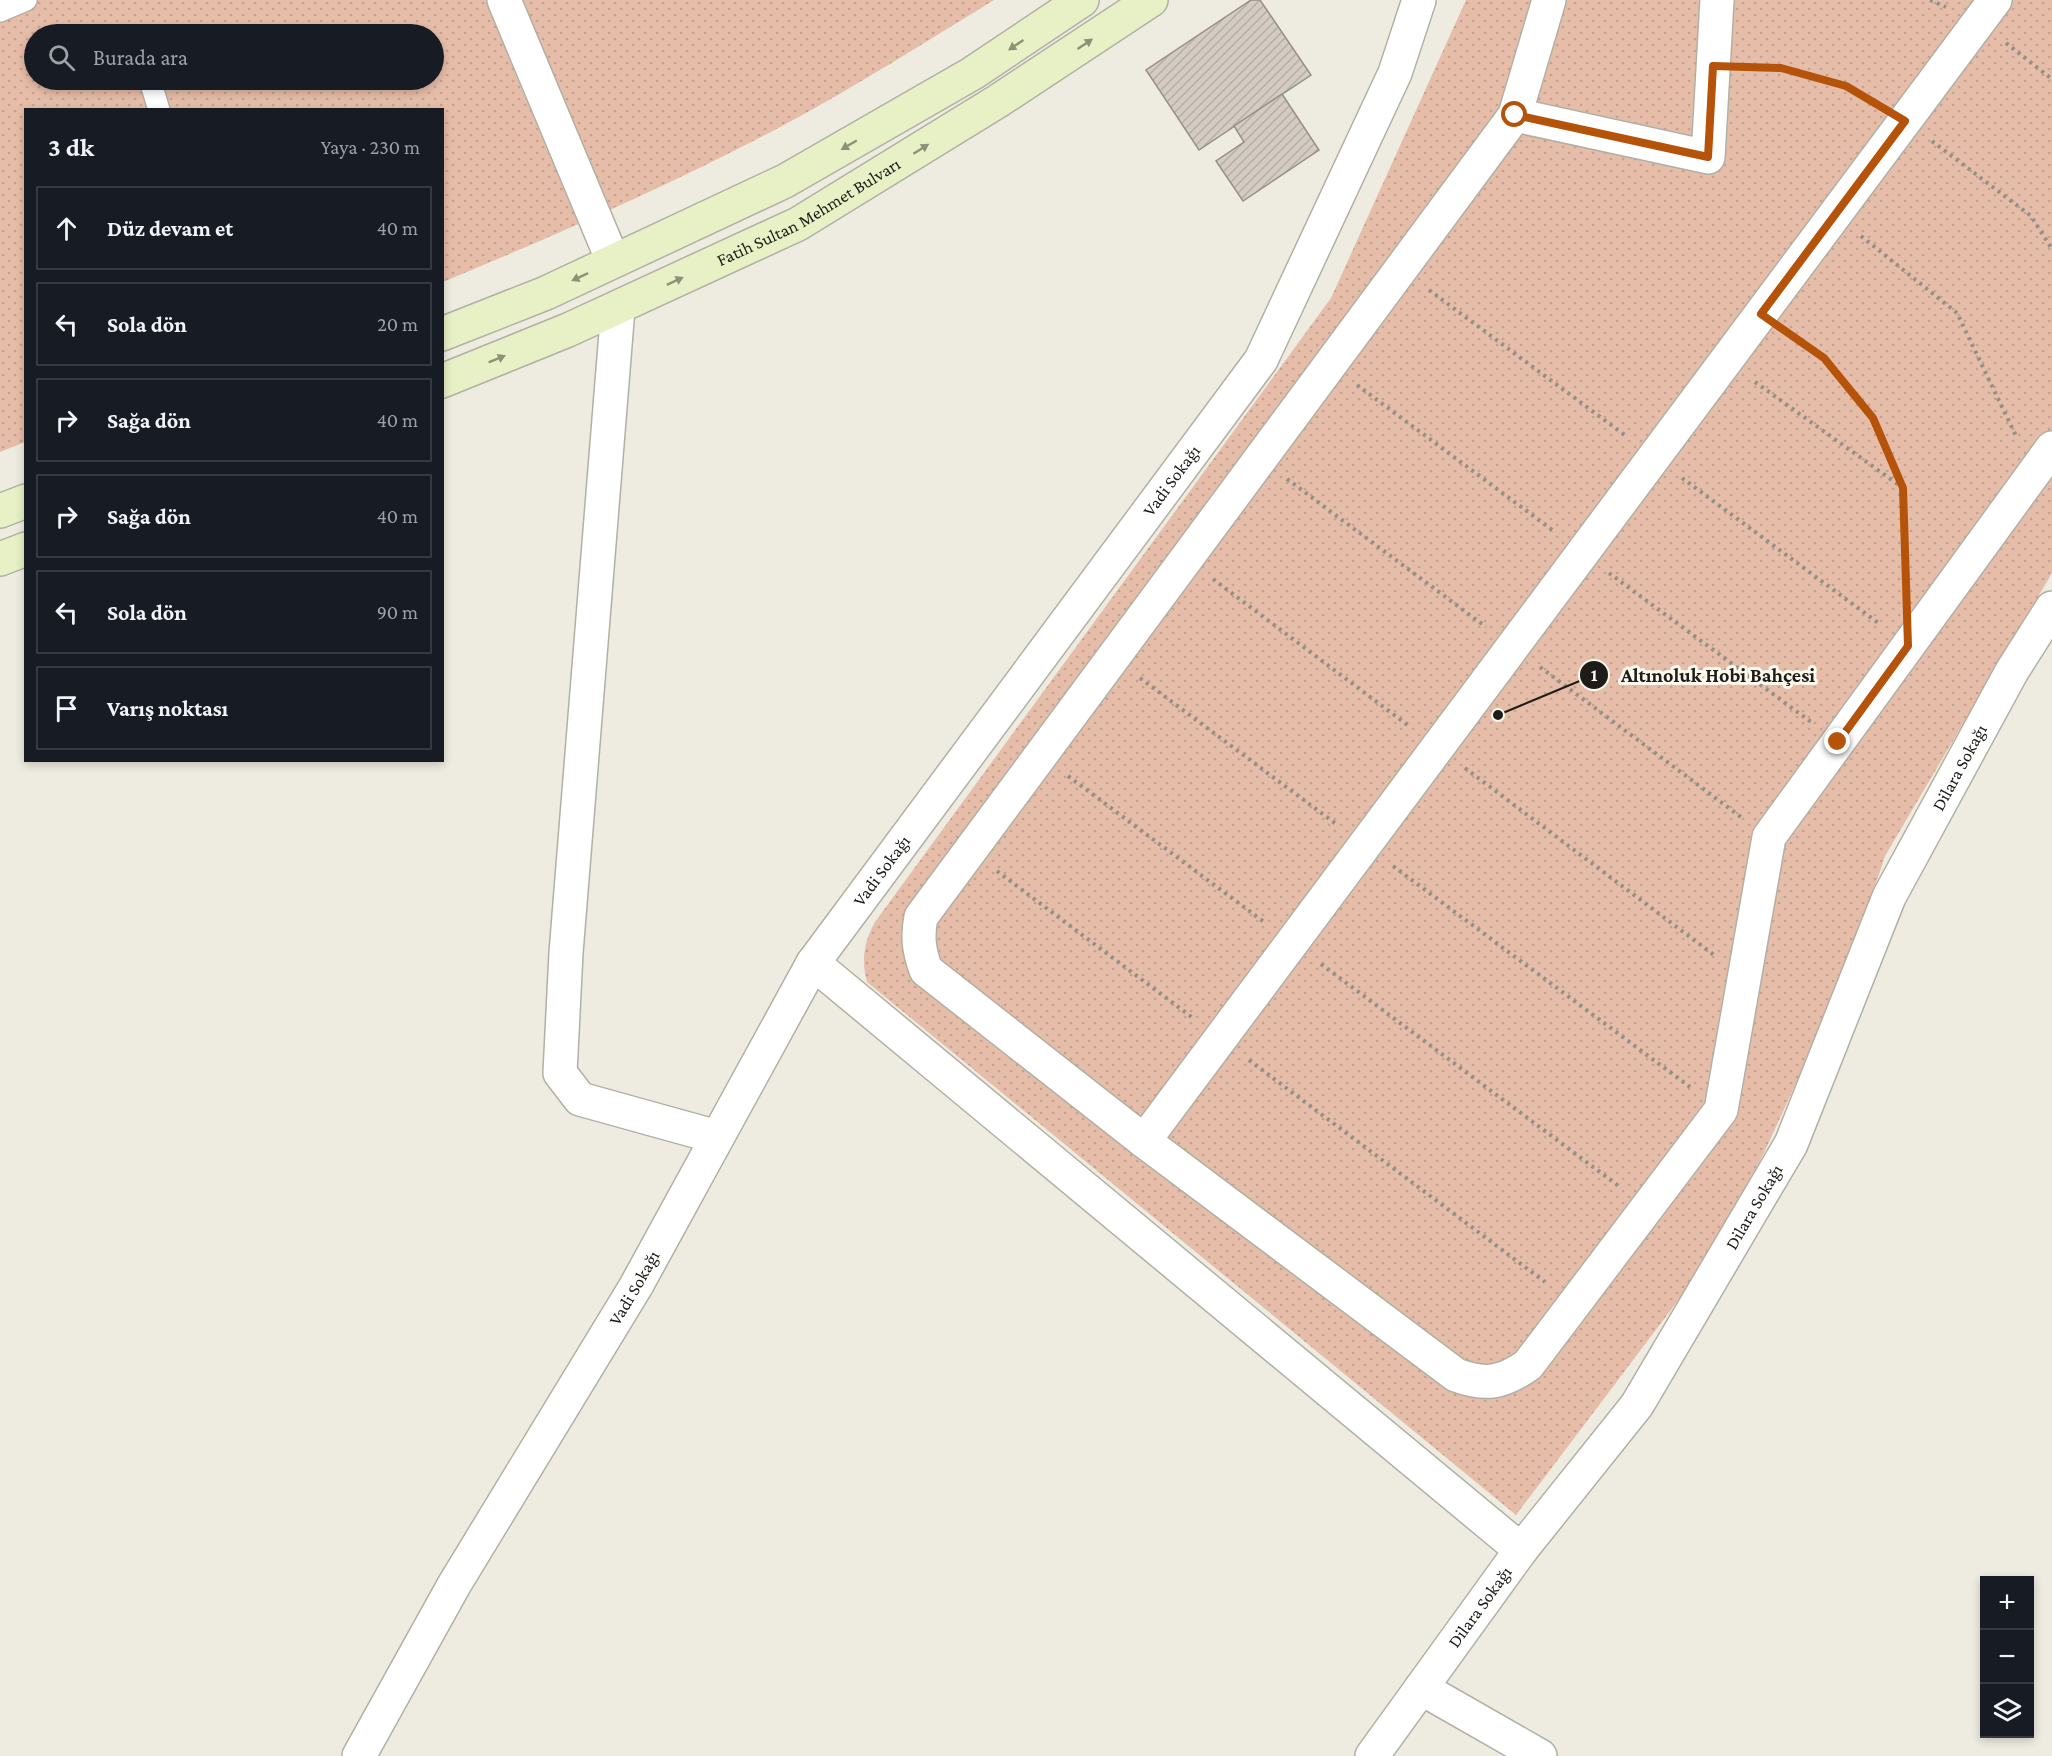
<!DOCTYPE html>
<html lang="tr">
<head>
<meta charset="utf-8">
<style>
  :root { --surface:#171b24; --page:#242831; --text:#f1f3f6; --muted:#9ea1a6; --line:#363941 }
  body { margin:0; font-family:"Crimson Pro",serif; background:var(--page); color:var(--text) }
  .controls { position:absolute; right:18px; bottom:18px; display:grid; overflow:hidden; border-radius:0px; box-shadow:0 3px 9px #0003 }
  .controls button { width:54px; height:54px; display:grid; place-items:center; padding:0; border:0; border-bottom:2px solid var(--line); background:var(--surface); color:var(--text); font:30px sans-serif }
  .stop { position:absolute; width:18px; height:18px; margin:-14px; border:4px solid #b45309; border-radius:50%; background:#fff }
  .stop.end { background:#b45309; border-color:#fff; box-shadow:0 2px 6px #0008 }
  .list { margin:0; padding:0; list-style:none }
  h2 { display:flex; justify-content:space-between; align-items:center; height:78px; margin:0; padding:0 24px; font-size:26px }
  h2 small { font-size:20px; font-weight:400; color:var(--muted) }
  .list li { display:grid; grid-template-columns:39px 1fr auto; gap:18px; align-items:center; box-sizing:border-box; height:84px; margin:0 12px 12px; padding:0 12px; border:2px solid var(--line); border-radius:0px }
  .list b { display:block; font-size:22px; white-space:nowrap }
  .list em { font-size:20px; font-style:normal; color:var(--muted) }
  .icon { flex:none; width:33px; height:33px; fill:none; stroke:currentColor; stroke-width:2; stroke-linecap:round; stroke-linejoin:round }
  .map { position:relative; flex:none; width:2052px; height:1756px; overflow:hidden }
  .search { position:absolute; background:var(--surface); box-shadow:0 3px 9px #0003; left:24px; top:24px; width:420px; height:66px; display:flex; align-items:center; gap:15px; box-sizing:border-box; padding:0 21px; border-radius:33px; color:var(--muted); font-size:22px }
  .panel { position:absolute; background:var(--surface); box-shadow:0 3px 9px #0003; left:24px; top:108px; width:420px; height:654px; border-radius:0px }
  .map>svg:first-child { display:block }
</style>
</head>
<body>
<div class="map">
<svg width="2052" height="1756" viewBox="0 0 2052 1756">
  <defs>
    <pattern id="grass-dots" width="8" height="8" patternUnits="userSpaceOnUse" patternTransform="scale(1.5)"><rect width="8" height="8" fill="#e6bda8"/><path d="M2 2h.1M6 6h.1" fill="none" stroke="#c5a290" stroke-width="1.8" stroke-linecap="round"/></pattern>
    <pattern id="building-hatch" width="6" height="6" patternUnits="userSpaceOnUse" patternTransform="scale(1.5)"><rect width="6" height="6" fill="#d4ccc2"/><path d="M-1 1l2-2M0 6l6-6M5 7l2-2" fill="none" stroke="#b6afa6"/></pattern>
  </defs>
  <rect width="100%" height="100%" fill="#eeece0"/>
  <g fill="url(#grass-dots)" fill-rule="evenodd">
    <path d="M0,0h994c-70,43 -139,87 -212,126 -110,58 -224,108 -339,156l-1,-172h-416l-1,332 -25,10zM34,34h400v46h-400z"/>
    <path d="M1466,0h586v573l-167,283 -26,78 -30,77 -65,142 -35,65 -37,64 -176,233 -649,-533c-6,-22 -3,-40 8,-60l456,-624z"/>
  </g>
  <g fill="url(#building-hatch)" stroke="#978f86" stroke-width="1.5">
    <path d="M1251,0h9l51,75 -112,75 -53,-80z"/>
    <path d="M1282,94l37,56 -76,51 -27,-40 28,-19 -10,-16z"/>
  </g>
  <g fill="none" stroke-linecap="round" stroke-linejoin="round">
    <defs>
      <g id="service">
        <path d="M0,11l26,-11"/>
        <path d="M150,80l9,30"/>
      </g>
      <g id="minor">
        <path d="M504,0l109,261"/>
        <path d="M1549,0l-34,115 -594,802c-4,20 -2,34 5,53l218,171 312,234c30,11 46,8 72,-10l193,-255 48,-273 283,-389"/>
        <path d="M1515,115l193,42 9,-157"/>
        <path d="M618,308l-52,645 -6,120 20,26 137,38"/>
        <path d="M813,963l708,587"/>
        <path d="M1144,1141l851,-1141"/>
        <path d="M1421,1688l119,68"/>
        <path id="s1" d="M359,1756l95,-171 182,-299 177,-323 448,-603 134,-287 24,-73"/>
        <path id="s2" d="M1372,1756l149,-206 116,-145 154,-261 98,-247 123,-226 40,-63"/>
      </g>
      <g id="secondary">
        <path d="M442,334l104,-41 239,-112 188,-108 109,-73"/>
        <path id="s3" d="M442,381l126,-51 230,-106 200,-123 153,-101"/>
        <path d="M0,511l26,-10"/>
        <path d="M0,559l26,-10"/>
      </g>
    </defs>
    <use href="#service" stroke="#b2b0a5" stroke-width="24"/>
    <use href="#minor" stroke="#b2b0a5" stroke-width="36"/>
    <use href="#secondary" stroke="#b2b0a5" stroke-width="36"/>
    <g stroke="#929088" stroke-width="4" stroke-dasharray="3 4.5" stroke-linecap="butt">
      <path d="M1930,0l16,7"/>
      <path d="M2006,43l46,36"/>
      <path d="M1747,67l34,1 66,18 29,18"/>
      <path d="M1932,141l99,75 21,33"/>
      <path d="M1861,236l96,77 59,123"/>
      <path d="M1429,290l197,146"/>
      <path d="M1790,334l34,24 49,60 30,70 3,100"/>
      <path d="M1755,382l148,106"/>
      <path d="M1357,385l198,147"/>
      <path d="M1682,478l199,147"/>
      <path d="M1287,479l199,148"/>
      <path d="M1609,573l202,149"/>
      <path d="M1213,579l196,147"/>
      <path d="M1540,667l201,150"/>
      <path d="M1140,678l196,146"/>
      <path d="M1465,768l249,187"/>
      <path d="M1068,776l196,146"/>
      <path d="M1393,866l297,221"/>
      <path d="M997,871l196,147"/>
      <path d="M1321,964l299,223"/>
      <path d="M1249,1060l296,222"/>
    </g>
    <use href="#service" stroke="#fff" stroke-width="21"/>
    <use href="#minor" stroke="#fff" stroke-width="33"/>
    <use href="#secondary" stroke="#e7f1c5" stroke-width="33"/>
  </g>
  <defs><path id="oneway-solid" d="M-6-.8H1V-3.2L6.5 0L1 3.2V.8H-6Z" transform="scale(1.5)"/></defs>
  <g fill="#8c9177">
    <use href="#oneway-solid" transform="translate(1085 44) rotate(-34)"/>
    <use href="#oneway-solid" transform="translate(1016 45) rotate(146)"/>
    <use href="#oneway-solid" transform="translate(849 145) rotate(150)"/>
    <use href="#oneway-solid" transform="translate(921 149) rotate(-32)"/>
    <use href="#oneway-solid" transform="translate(580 277) rotate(155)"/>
    <use href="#oneway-solid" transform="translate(675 281) rotate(-25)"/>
    <use href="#oneway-solid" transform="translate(497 359) rotate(-22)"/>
  </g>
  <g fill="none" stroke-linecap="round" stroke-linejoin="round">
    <path stroke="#b45309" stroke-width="8" d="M1515,115l193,42 5,-91 68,2 65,18 59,35 -144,193 63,44 49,60 30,70 5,158 -70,96"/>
  </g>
  <g text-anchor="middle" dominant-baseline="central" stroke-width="6" stroke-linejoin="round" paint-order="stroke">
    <g font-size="18" fill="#1d1c18" stroke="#fbf9ed">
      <text stroke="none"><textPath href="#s3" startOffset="404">Fatih Sultan Mehmet Bulvarı</textPath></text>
      <text stroke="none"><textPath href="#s1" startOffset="1515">Vadi Sokağı</textPath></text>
      <text stroke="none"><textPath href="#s2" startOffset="1156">Dilara Sokağı</textPath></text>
      <text stroke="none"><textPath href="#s1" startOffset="1029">Vadi Sokağı</textPath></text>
      <text stroke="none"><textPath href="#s2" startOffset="670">Dilara Sokağı</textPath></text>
      <text stroke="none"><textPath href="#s1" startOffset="543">Vadi Sokağı</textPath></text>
      <text stroke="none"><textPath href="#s2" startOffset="184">Dilara Sokağı</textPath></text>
    </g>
  </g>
  <path fill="none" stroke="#1d1c18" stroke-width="2" d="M1498 715L1594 675"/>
  <g fill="#1d1c18" stroke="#fbf9ed" stroke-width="2">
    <circle cx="1498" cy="715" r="6"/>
    <circle cx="1594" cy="675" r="15"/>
  </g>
  <g font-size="18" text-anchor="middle" font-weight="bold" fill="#fff">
    <text x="1594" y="681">1</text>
  </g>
  <g font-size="20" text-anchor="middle" font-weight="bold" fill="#1d1c18" stroke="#fbf9ed" stroke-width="6" stroke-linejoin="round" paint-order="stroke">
    <text x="1718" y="682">Altınoluk Hobi Bahçesi</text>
  </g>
</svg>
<div class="controls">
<button>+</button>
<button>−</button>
<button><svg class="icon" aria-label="layers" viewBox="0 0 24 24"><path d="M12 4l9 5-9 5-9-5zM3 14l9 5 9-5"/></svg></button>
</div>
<div class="stop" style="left:1515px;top:115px"></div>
<div class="stop end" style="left:1838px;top:742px"></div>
<div class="search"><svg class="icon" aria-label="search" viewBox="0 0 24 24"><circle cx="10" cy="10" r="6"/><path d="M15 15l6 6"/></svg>Burada ara</div>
<section class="panel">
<h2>3 dk<small>Yaya · 230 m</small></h2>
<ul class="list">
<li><svg class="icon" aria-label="ahead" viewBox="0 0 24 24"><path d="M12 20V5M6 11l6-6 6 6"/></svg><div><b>Düz devam et</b></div><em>40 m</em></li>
<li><svg class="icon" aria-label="left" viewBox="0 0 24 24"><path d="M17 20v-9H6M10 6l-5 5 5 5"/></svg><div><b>Sola dön</b></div><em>20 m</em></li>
<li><svg class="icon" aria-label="right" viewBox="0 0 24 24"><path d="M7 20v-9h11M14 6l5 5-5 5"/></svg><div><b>Sağa dön</b></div><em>40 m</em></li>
<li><svg class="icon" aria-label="right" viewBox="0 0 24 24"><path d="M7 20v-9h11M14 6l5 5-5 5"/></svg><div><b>Sağa dön</b></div><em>40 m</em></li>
<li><svg class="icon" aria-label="left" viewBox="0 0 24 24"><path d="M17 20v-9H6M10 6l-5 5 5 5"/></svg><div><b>Sola dön</b></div><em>90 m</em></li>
<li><svg class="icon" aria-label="arrive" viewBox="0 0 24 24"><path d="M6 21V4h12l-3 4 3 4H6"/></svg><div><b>Varış noktası</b></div></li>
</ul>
</section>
</div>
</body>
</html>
